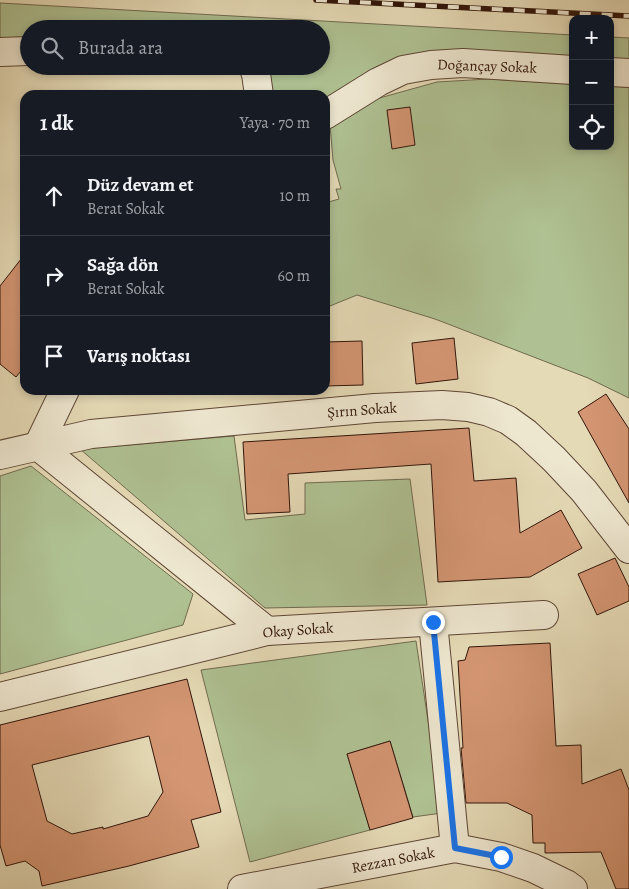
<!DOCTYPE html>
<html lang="tr">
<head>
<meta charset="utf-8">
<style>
  :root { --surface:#171b24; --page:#242831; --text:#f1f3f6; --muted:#9ea1a6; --line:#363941 }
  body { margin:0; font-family:Alegreya,serif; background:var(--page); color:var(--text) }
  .controls { position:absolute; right:15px; top:15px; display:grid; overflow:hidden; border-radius:10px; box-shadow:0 2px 8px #0003 }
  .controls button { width:45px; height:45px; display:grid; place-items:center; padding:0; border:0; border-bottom:1px solid var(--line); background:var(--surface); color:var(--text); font:25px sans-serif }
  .stop { position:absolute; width:15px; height:15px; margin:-11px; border:4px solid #1a73e8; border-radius:50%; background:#fff }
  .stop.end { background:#1a73e8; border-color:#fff; box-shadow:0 1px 5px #0008 }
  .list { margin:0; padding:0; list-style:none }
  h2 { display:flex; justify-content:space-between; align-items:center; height:65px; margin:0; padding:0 20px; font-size:21px }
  h2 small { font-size:16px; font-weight:400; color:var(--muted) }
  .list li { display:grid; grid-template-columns:32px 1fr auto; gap:15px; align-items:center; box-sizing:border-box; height:80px; padding:0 20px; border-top:1px solid var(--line) }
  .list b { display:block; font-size:19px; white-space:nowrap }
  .list p { margin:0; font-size:16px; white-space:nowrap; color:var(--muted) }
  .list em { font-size:16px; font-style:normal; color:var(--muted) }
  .icon { flex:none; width:28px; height:28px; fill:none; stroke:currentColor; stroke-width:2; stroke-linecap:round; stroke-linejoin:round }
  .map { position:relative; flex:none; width:629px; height:889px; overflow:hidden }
  .search { position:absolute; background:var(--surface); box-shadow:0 2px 8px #0003; left:20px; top:20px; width:310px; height:55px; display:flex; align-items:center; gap:12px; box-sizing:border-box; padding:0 18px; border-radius:28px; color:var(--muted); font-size:19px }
  .panel { position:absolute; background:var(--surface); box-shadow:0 2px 8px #0003; left:20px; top:90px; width:310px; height:305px; border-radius:15px }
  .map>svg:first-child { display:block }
</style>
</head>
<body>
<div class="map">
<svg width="629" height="889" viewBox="0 0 629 889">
  <rect width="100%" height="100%" fill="#e5dab6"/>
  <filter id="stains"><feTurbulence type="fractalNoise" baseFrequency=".004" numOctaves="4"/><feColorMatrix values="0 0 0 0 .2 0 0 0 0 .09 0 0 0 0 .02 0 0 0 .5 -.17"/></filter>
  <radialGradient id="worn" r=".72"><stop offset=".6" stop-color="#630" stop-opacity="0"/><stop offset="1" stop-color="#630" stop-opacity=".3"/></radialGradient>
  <g fill="#afc192" stroke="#706b4e">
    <path d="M0,3l573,32v27l-138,-7 -110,50v-10h-54l-8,-29h58v-37h-292v13h-29z"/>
    <path d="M610,37l19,1v27l-19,-1z"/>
    <path d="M488,79l85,5v62h37v-60l19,1v311l-41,-20 -153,-59 -78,-24 -32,13v-105l14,-4 -3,-10h5l-8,-29 -3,-35 46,-26 61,-17z"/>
    <path d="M234,436l11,84 60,-6v-31l105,-4 17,126 -162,3 -185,-159z"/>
    <path d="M31,466l162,128 -10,31 -183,49v-198z"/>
    <path d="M416,641l26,172 -29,4 -23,-76 -43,13 23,76 -120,32 -49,-192z"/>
  </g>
  <g fill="#d39572" stroke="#31150a" fill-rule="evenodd">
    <path d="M410,107l5,38 -23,4 -5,-39z"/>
    <path d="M25,254v112l-9,11 -16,-13v-78z"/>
    <path d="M454,338l4,41 -42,5 -4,-41z"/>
    <path d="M362,341l1,44 -38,1v-44z"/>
    <path d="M606,394l23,35v74l-51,-91z"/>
    <path d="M469,428l5,53 42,-3 4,55 41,-23 21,38 -52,29 -92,5 -7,-118 -143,10 2,38 -43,2 -4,-72z"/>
    <path d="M615,558l14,29v14l-32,14 -19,-41z"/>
    <path d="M550,643l6,103 25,-1 1,39 39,-15 8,21v99h-13l-15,-37 -56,1v-10h-12l-1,-28 -25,-12h-41l-5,-55h2l-5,-87 7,-1 4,-13z"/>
    <path d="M187,679l34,133 -30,8 8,27 -70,19 -87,20 -3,-15 -14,-10 -19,5 -6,-21v-120zM149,736l14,56 -15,24 -45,13v-2l-31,7 -25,-13 -15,-56z"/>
    <path d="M390,741l23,77 -43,12 -23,-76z"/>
  </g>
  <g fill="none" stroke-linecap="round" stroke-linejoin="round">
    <defs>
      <g id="street">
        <path d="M0,52l29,-1"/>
        <path d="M253,66l3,8 3,21"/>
        <path d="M610,72l19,1"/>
        <path d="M325,115l53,-33 25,-12 28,-5 32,-2 110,7"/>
        <path d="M38,446l229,185"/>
        <path d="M38,446l27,-56"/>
        <path d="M0,455l91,-21 284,-26 67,-3 26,2 21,5 19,8 18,13 28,26 30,32 45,58"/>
        <path d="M433,622l22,226"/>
        <path d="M0,697l267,-66 277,-16"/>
        <path d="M242,889l213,-41 46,9 32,11 33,16 7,5"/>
      </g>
    </defs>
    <use href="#street" stroke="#5e4635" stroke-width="30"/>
    <use href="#street" stroke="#eee7d0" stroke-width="28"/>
    <defs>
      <path id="rail" d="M316,0l313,16"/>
    </defs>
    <use href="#rail" stroke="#31150a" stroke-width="5.5"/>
    <use href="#rail" stroke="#eee7d0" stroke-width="4" stroke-dasharray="11" stroke-linecap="butt"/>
  </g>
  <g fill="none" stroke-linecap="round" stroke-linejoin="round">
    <path stroke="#1a73e8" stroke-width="6" d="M433,622l22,226 46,9"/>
  </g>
  <g text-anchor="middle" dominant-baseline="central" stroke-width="5" stroke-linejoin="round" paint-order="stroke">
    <g font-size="15" fill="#31150a" stroke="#eee7d0">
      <text transform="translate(487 66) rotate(2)">Doğançay Sokak</text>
      <text transform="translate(362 410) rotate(-4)">Şırın Sokak</text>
      <text transform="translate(298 630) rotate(-4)">Okay Sokak</text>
      <text transform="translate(393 860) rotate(-11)">Rezzan Sokak</text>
    </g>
  </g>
  <rect width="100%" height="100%" filter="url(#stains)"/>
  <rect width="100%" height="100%" fill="url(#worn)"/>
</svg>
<div class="controls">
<button>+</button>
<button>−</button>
<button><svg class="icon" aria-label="locate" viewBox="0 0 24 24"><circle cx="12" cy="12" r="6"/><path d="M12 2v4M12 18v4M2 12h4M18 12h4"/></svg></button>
</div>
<div class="stop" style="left:501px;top:857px"></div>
<div class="stop end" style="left:433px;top:622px"></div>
<div class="search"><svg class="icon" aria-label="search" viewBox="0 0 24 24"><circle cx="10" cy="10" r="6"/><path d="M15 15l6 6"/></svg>Burada ara</div>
<section class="panel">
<h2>1 dk<small>Yaya · 70 m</small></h2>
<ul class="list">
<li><svg class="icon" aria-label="ahead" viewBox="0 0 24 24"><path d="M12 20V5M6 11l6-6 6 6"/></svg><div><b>Düz devam et</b><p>Berat Sokak</p></div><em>10 m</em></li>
<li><svg class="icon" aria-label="right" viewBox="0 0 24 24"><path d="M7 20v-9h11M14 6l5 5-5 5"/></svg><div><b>Sağa dön</b><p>Berat Sokak</p></div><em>60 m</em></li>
<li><svg class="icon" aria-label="arrive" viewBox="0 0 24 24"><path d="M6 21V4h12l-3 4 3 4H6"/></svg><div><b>Varış noktası</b></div></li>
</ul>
</section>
</div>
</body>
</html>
